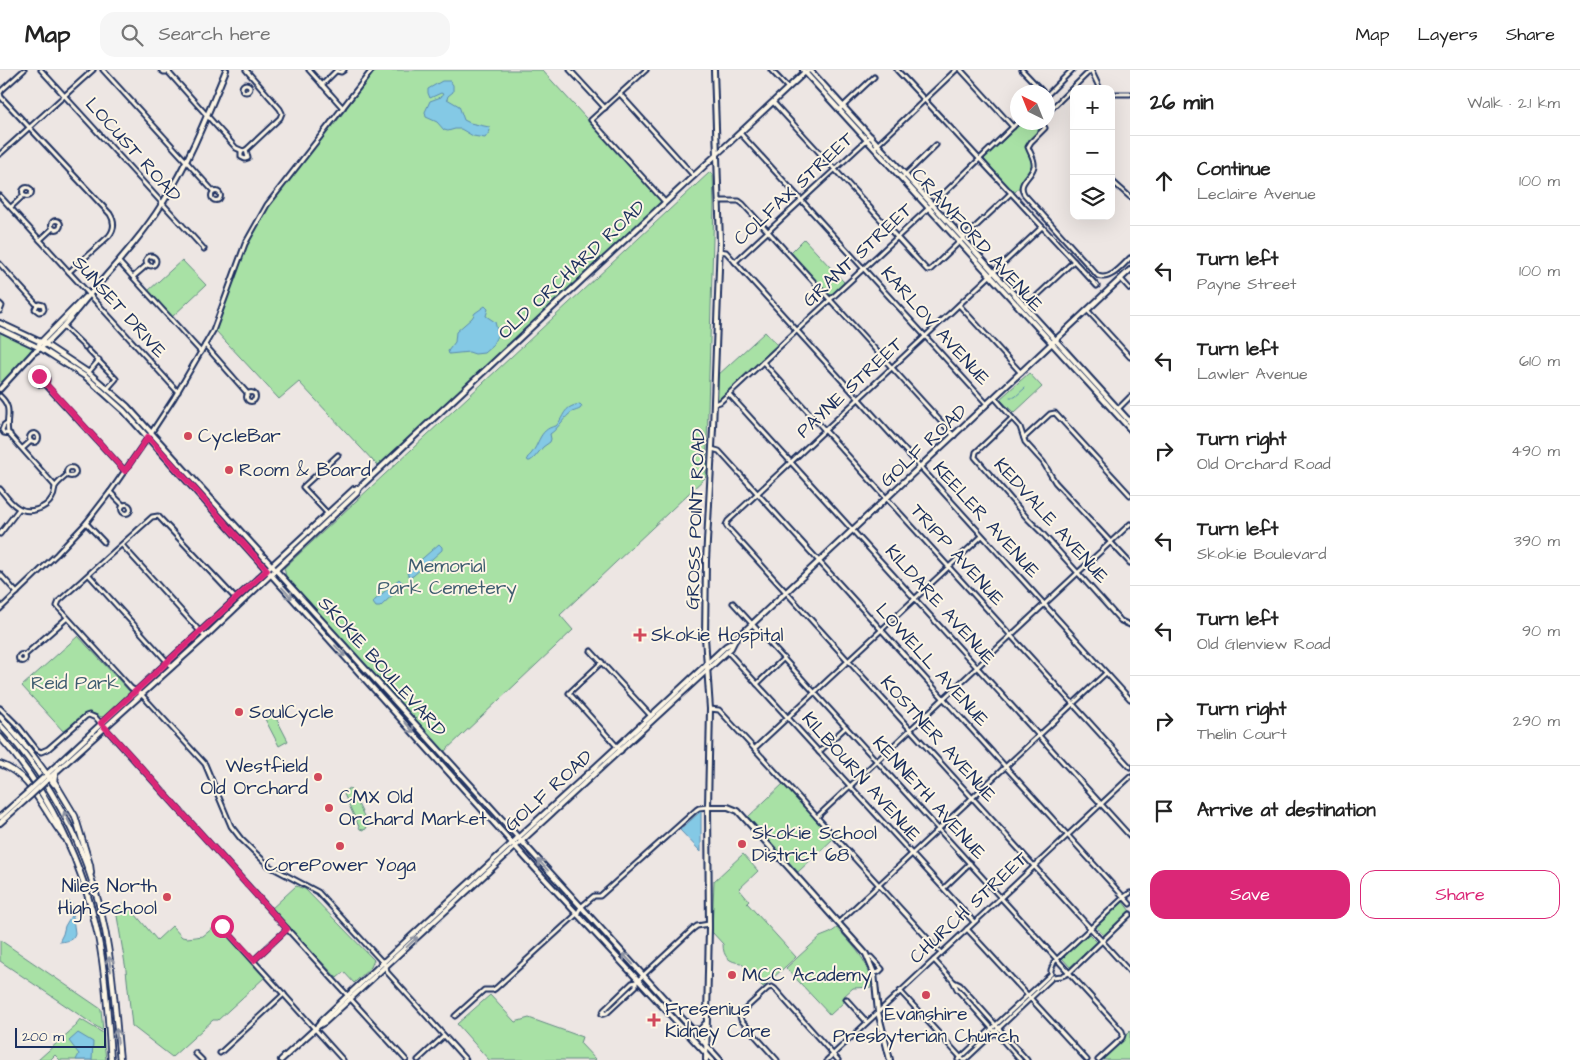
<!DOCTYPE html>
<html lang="en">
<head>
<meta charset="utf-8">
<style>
  :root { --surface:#fff; --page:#f6f6f6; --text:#222; --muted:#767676; --line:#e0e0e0; --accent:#db2777 }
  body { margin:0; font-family:"Architects Daughter",sans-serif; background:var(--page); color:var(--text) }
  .controls { position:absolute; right:15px; top:15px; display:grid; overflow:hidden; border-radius:10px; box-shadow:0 5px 20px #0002 }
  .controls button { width:45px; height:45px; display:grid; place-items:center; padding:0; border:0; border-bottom:1px solid var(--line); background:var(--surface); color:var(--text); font:25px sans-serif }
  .compass { position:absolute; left:1010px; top:15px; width:45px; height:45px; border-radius:50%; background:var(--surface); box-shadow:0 5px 20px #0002; rotate:317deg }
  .scale { position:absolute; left:15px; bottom:12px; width:91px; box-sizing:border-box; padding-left:5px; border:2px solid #1b2f5e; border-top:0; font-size:14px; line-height:18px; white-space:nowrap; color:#1b2f5e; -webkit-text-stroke:4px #fcf5e5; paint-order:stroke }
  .stop { position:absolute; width:15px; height:15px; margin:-11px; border:4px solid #db2777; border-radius:50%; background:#fff }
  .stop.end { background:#db2777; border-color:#fff; box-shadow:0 1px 5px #0008 }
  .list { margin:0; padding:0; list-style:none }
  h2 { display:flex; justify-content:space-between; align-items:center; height:65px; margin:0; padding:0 20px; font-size:21px }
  h2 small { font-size:16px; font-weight:400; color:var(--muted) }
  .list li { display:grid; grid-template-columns:32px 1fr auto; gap:15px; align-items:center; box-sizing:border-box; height:90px; padding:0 20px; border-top:1px solid var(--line) }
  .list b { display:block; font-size:19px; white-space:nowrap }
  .list p { margin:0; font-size:16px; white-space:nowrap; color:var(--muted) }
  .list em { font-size:16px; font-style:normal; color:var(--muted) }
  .actions { display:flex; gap:10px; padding:15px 20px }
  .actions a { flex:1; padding:11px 0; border:1px solid var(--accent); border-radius:15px; text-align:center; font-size:18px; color:var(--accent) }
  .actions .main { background:var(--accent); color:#fff }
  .icon { flex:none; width:28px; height:28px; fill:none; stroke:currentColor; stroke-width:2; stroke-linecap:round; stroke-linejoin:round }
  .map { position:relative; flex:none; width:1130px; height:990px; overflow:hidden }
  header { display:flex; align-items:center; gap:30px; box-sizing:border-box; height:70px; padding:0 25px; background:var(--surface); border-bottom:1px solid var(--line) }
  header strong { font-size:24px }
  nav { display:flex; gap:28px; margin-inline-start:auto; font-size:18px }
  .search { width:350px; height:45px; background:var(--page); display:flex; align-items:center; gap:12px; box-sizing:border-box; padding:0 18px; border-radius:15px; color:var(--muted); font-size:19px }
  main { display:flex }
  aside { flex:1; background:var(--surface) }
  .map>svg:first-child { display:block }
</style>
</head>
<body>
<header>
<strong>Map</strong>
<div class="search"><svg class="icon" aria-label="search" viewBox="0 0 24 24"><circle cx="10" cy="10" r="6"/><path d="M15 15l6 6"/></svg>Search here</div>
<nav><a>Map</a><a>Layers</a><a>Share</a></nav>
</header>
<main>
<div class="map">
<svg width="1130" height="990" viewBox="0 0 1130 990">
  <rect width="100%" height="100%" fill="#ede6e3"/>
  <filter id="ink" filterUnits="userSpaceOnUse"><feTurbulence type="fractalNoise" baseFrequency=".02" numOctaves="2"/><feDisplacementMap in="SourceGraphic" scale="10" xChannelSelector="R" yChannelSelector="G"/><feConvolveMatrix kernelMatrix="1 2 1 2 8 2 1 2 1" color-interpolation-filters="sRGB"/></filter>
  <g filter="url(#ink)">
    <g fill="#a8e1a5" stroke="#628882">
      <path d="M375,0h167l120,131 -283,264 -3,-1 -77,-82 -20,17 -64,-69 29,-80 17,-32 21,-31 55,-66z"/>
      <path d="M1021,53h19l3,5c-5,4 -15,11 -16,17 -2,7 5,12 6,18 1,8 -13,24 -19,30l-30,-34z"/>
      <path d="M710,102l3,2 1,31 -8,272 -146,138 13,15 -129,122 -158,-176 -2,-8z"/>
      <path d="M804,169l40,43 -1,3 -12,10h-2l-39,-42z"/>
      <path d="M182,190l24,25 -34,32 -24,-26z"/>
      <path d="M0,261l32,15v4l-32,34z"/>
      <path d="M765,262l13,14 -61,55v-25z"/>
      <path d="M1029,303l13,14 -28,26 -14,-14z"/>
      <path d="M78,566l52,56 -27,25c-5,0 -7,-4 -12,-4 -10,-2 -19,15 -28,18l-41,-45z"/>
      <path d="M274,644l14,27 -9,5 -14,-27z"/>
      <path d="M784,713l50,55 -36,34 -50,-55z"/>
      <path d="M350,718l18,36 -2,5 -3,1 -3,-1 -17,-37z"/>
      <path d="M743,784l15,17 -19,18 10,12 -2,2 49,54 -33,30 -22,-24c-12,-1 -18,-6 -18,-19l-11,-12 2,-51z"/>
      <path d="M296,816l9,3 69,71 -3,7 -17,16 -10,-11 -7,6 -66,-69z"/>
      <path d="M125,832l32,38 15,-14 10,11 5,1 16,-2 15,-12 47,53 -47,43h-5l-41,37 -40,-31 -6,-56 -10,-60z"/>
      <path d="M1123,832l7,9 -26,25 -8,-9z"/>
      <path d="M837,858c17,19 32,32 35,59l-19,1 -9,8 1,5 -15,14 -44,-47 34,-31 10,-4z"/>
      <path d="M1089,864l8,8 -27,25 -8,-9z"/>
      <path d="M0,870l101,69 2,22 -103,-70z"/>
      <path d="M490,925l25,27 14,-4 53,19 -2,6 16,17h-107l-32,-36z"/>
      <path d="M80,949l23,14 3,27h-46l-5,-5 -5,5h-12l39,-35 -1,-1z"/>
      <path d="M1130,961v29h-30l29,-28z"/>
    </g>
    <g fill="#84c9e5" stroke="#5a8baf">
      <path d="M442,11h8l3,4v7l-5,4 -1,3 12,7 5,14 6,3 19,4 1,4 -5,7 -12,-2 -12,-7h-6l-7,2 -4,-1 -7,-8 -11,-5 -1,-5 5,-11 11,-4 2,-3 -2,-1 -11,5 -2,-5v-4z"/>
      <path d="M485,236l3,3 -2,7 9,6 3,12 -6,12 -8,7 -9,1 -6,-2 -20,2 -1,-3 7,-9 1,-10 16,-14 3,-5z"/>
      <path d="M580,334l2,2 -2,3c-2,1 -5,2 -8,3 -8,5 -14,17 -22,22l1,5 -1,3 -7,5 -9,11 -4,3h-2l-1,-3c13,-10 10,-29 29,-32 9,-10 6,-19 24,-22z"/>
      <path d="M439,474l3,3v3l-29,26 -4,1 -2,-4 1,-2z"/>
      <path d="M399,509l4,4 -1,3 -22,21h-4l-3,-4 2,-3z"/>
      <path d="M701,741v41l-21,-22z"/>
      <path d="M68,831l3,2 4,30c-2,8 -8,8 -15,9v-2l3,-6 2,-8 7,-12 -1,-4 -7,-5 2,-3z"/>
      <path d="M78,963l15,9 -1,18h-16l3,-6 -10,-13z"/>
    </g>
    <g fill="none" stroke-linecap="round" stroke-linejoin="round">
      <path stroke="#5a8baf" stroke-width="1" d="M1010,327h5l10,-9"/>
      <defs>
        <g id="minor">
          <path d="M24,0l-22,20 -2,3 1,4 109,117c5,8 5,15 -1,22l-40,36"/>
          <path d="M41,0l163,179"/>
          <path d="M103,0l111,122"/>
          <path d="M161,0l3,2h5"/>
          <path d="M168,0l2,4 66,74 7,3 3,-1 34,-32 2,-5 -2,-4 -34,-39"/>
          <path d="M309,0l34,38"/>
          <path d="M570,0l35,38"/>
          <path d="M646,0l-55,50 74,82"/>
          <path d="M771,0l17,18"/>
          <path d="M897,0l200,216"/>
          <path d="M961,0l52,57"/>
          <path d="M1022,0l21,22"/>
          <path d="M1091,0l9,19"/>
          <path d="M337,1l4,1 3,-2"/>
          <circle cx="246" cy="18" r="4"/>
          <path d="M322,15l15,-15"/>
          <path d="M620,24l74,82"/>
          <path d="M1048,24l24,-24"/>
          <path d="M1111,24h19"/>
          <path d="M773,32l154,168h3l81,-77"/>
          <path d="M839,40l35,-33"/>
          <path d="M1048,42l43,-42"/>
          <path d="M1041,52l4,6 -14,14 -3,5c2,6 7,12 6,19 -2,11 -17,16 -10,28l74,82c12,5 24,-10 32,-18"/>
          <path d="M740,63l247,271"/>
          <path d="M874,78l82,-78"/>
          <path d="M241,81v6l4,2 3,-1 -2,-8"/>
          <path d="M0,84l93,-84"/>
          <path d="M902,108l34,-33"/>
          <path d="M1111,110l19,17"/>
          <circle cx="27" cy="122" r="4.5"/>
          <circle cx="216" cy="126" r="4.5"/>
          <path d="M0,126l178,196"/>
          <path d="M719,131h20l4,3 211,232"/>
          <path d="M11,137l12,-11"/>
          <circle cx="56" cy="155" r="4.5"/>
          <path d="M1042,157l-314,294 -2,4 2,3 402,444"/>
          <path d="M40,170l13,-12"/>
          <path d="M719,181l7,1 9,10 395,437"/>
          <circle cx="151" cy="191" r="5"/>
          <path d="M119,192l82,90"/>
          <path d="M735,192l136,-126"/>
          <path d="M0,194l37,41 -2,4 4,3 4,-1 1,-2 -1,-4 -4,-1 -2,1"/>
          <path d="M133,207l15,-13"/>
          <path d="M1121,209l9,10"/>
          <path d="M0,234l2,2 -2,5"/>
          <path d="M959,235l62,68"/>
          <path d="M1025,237l49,-46"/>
          <path d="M1088,241l42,46"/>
          <path d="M63,256l22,21"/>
          <path d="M205,275l43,49"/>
          <path d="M88,280l28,29 -8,9"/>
          <path d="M763,292l367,405"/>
          <path d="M88,303l11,-13"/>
          <circle cx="42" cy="310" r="5"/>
          <path d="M45,314l80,87"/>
          <circle cx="251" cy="327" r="4.5"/>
          <path d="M729,324l401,442"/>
          <path d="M0,326c14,13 5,21 8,37l47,53"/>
          <path d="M995,328l25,29 5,15 18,20 12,20 75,81"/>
          <path d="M714,334l6,-2 213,-198 85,-82"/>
          <path d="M1118,339l12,-12"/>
          <path d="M1012,348l-36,34 -1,5 52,61 16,16 78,87 9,4"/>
          <path d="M7,353l-3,2 -2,5 2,3 6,1"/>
          <circle cx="34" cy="368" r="4.5"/>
          <path d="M1024,368l26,-24 5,-1 75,82"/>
          <path d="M23,378l8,-7"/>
          <path d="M712,379l7,2 411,453"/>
          <circle cx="71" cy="402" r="4.5"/>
          <path d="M0,419c5,6 10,14 17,18 11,8 29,2 35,-9 3,-4 2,-8 3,-11 2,-4 9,-9 12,-12"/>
          <path d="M110,422l13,13"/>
          <circle cx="126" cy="439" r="4.5"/>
          <path d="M328,444l-25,-27 35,-32"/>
          <path d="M86,453l18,19"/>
          <path d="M0,464l19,-25"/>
          <path d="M122,475l83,92"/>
          <path d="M0,504l17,19"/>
          <path d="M89,505l83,92"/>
          <path d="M236,529l-78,-83 -6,1 -93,84 -2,5 74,82 10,6 64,70 26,62 10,13 28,27 49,26 68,74 1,6 79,88"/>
          <path d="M733,533l389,428 1,4 -1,3 -24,22"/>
          <path d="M0,539l57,-55 29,-31 24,-31 41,-59 23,-35 39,-67 32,-87 22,-39 105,-135"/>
          <path d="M591,581l60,65"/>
          <path d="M727,581l247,271"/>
          <circle cx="22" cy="588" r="3.5"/>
          <path d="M25,585l42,-37"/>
          <path d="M602,592l-33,31 52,58"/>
          <path d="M757,614l27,-26"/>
          <path d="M0,638l19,19 18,23 4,2 7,-3 38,-33 3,-1 7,3 310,342"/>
          <path d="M710,639l9,1 222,243"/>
          <path d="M755,678l227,-212"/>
          <path d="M819,682l27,-25"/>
          <path d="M817,747l313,-293"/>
          <path d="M944,818l26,-25"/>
          <path d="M838,853l268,-250"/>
          <path d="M222,856l121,134"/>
          <path d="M967,859l120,131"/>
          <path d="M868,888l3,-1 11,12 -3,3 -5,1"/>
          <path d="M254,890l33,-31"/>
          <path d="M934,890l19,21 4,8 63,71"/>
          <path d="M954,912l6,3 67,75"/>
          <path d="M900,921l63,69"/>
          <path d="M846,929l21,23"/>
          <path d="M602,944l2,-4 28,-27 4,-1 57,-53 4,-3 12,-2"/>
          <path d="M603,944l4,-1 29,-27v-4"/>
          <path d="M455,946l29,-26h9l3,-2 81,-74 4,-7 13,-11h6l96,-86 3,-2 9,-1"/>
          <path d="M195,983l7,7"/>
          <path d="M220,983l64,-59"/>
          <path d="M418,990l26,-24"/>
          <path d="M777,990l-36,-40 -1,-4 2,-4 26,-24 4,-1 3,2 63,71"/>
          <path d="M827,990l303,-283"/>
          <path d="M958,990l93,-86v-4l3,-8 70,-65 6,-4"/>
          <path d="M965,990l88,-83 9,-1 7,-3 61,-59"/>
        </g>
        <g id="major">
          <path d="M803,0l327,359"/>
          <path d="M810,0l320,352"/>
          <path d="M0,253l45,21 44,29 38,33 593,654"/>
          <path d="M0,259l42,20 44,28 38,34 407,453 181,196"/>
          <path d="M39,274l46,-47"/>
          <path d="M33,283c19,-10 43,-43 58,-60 25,-29 51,-57 71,-89 27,-42 45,-88 64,-134"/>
          <path d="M0,319l34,-37"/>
          <path d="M46,705l308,-286 5,-1 446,-416 5,-2"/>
          <path d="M47,710l158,-143 152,-144 2,-5"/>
          <path d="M708,737h20l10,4 128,143 8,19 4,39 12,48"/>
          <path d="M0,747l28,-25"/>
          <path d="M0,753l30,-27"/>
          <path d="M319,955l3,-5c133,-127 270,-248 404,-374l7,-4"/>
          <path d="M693,959l7,1 5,-6"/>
          <path d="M281,990l37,-34 7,-4 406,-374 4,-8 395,-370"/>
          <path d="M706,990l3,-132 -1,-121 2,-98 -5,-72 1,-76 7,-133 7,-186 -6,-172"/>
        </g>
        <g id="highway">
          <path d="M0,646l29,34 25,34"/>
          <path d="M0,655c57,61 95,139 108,222 6,37 8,75 12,113"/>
          <path d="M0,667c50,56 83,126 98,199 8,40 10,83 13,124"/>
          <path d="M0,694c32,11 44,49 64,73"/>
          <path d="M57,701l-2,4 -1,6 21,35 15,49 1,8"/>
          <path d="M0,747l1,-1"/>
        </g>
      </defs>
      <use href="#minor" stroke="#1b2f5e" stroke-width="7"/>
      <use href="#major" stroke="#1b2f5e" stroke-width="8"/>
      <use href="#highway" stroke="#1b2f5e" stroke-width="8"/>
      <use href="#minor" stroke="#fcf5e5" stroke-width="3"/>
      <use href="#major" stroke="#fcf5e5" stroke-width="4"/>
      <use href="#highway" stroke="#fcf5e5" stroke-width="4.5"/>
      <defs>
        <g id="major-bridge">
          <path d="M28,722l16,-15"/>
          <path d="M30,726l17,-16"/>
        </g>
      </defs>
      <use href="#major-bridge" stroke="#1b2f5e" stroke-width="8" stroke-linecap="butt"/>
      <use href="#major-bridge" stroke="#fcf5e5" stroke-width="4"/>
    </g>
    <defs><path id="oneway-shaft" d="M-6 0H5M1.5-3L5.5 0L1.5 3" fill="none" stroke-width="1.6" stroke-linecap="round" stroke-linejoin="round" transform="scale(1.25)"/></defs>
    <g stroke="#8c92a2">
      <use href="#oneway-shaft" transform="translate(287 523) rotate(48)"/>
      <use href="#oneway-shaft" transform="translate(340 581) rotate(48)"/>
      <use href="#oneway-shaft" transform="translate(409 657) rotate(48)"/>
      <use href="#oneway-shaft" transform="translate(67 748) rotate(-117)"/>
      <use href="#oneway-shaft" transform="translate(543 795) rotate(-132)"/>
      <use href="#oneway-shaft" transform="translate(412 872) rotate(-43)"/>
      <use href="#oneway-shaft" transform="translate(628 889) rotate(-133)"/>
      <use href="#oneway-shaft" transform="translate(110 894) rotate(-97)"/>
      <use href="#oneway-shaft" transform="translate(117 966) rotate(-96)"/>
    </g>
  </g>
  <g fill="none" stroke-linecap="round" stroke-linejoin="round" filter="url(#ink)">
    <path stroke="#db2777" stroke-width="6" d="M39,306l6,1 2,2 -1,5 79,87 23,-34 119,133 -166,153 186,206 -33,31 -32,-34"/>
  </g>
  <g fill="#d1495b" stroke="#fcf5e5" stroke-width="2">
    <circle cx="188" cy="366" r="5"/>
    <circle cx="229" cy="400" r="5"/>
    <path d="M637.5 557.5h5v5h5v5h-5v5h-5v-5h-5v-5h5z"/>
    <circle cx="239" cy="642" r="5"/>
    <circle cx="318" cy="707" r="5"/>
    <circle cx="329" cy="738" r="5"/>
    <circle cx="742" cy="774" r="5"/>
    <circle cx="340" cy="776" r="5"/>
    <circle cx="167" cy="827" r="5"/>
    <circle cx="732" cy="905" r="5"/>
    <circle cx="926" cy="925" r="5"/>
    <path d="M651.5 942.5h5v5h5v5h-5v5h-5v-5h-5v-5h5z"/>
  </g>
  <g text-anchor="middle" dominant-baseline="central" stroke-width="4" stroke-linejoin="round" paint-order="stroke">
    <g font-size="19" fill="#1b2f5e" stroke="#fcf5e5">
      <text transform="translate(133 80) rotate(48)">LOCUST ROAD</text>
      <text transform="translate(794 119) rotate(-43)">COLFAX STREET</text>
      <text transform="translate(977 170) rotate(48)">CRAWFORD AVENUE</text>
      <text transform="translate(858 185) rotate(-43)">GRANT STREET</text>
      <text transform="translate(572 200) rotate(-43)">OLD ORCHARD ROAD</text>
      <text transform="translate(119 237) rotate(48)">SUNSET DRIVE</text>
      <text transform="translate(935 256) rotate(48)">KARLOV AVENUE</text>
      <text transform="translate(850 318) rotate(-43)">PAYNE STREET</text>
      <text transform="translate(924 376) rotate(-43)">GOLF ROAD</text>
      <text transform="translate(696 449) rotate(-88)">GROSS POINT ROAD</text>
      <text transform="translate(986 450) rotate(48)">KEELER AVENUE</text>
      <text transform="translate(1051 451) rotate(48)">KEDVALE AVENUE</text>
      <text transform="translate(957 485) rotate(48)">TRIPP AVENUE</text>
      <text transform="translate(940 535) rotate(48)">KILDARE AVENUE</text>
      <text transform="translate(932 595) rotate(48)">LOWELL AVENUE</text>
      <text transform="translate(382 597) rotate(48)">SKOKIE BOULEVARD</text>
      <text transform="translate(938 669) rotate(48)">KOSTNER AVENUE</text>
      <text transform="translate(861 707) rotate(48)">KILBOURN AVENUE</text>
      <text transform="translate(549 721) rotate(-42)">GOLF ROAD</text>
      <text transform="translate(929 728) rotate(48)">KENNETH AVENUE</text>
      <text transform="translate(969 838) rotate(-43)">CHURCH STREET</text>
    </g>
    <g font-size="19" fill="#1b2f5e" stroke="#fcf5e5" text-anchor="start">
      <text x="198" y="366">CycleBar</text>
      <text x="239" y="400">Room &amp; Board</text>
      <text x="651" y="565">Skokie Hospital</text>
      <text x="249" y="642">SoulCycle</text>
      <text x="308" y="696" text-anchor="end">Westfield<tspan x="308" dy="22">Old Orchard</tspan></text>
      <text x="339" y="727">CMX Old<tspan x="339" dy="22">Orchard Market</tspan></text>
      <text x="752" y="763">Skokie School<tspan x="752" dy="22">District 68</tspan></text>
      <text x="340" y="795" text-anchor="middle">CorePower Yoga</text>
      <text x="157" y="816" text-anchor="end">Niles North<tspan x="157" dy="22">High School</tspan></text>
      <text x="742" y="905">MCC Academy</text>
      <text x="665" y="939">Fresenius<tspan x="665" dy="22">Kidney Care</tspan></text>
      <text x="926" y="944" text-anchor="middle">Evanshire<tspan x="926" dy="22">Presbyterian Church</tspan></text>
    </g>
    <g font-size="19" fill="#3e5c70" stroke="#fcf5e5">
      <text x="447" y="496">Memorial<tspan x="447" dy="22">Park Cemetery</tspan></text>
      <text x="75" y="613">Reid Park</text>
    </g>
  </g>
</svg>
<div class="controls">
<button>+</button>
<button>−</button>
<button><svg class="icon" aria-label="layers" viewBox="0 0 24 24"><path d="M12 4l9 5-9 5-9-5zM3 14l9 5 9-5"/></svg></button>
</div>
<svg class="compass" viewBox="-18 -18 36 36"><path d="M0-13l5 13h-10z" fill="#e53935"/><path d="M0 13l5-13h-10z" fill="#767676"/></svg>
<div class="scale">200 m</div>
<div class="stop" style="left:222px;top:856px"></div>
<div class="stop end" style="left:39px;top:306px"></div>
</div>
<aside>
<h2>26 min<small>Walk · 2.1 km</small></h2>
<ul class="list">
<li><svg class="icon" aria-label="ahead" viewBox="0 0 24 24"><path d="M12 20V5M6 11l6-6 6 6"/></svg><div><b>Continue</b><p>Leclaire Avenue</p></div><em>100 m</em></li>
<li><svg class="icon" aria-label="left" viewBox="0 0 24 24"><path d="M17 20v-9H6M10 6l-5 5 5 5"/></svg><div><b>Turn left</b><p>Payne Street</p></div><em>100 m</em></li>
<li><svg class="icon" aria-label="left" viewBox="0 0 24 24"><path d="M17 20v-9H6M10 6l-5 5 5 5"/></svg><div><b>Turn left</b><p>Lawler Avenue</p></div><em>610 m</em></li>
<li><svg class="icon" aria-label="right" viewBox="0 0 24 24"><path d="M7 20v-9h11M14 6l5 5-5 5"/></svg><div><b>Turn right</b><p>Old Orchard Road</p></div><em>490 m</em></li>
<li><svg class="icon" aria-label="left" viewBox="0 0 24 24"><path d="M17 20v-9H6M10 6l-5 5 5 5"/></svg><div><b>Turn left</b><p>Skokie Boulevard</p></div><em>390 m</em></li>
<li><svg class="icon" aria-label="left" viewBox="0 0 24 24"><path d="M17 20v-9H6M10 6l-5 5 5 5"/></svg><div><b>Turn left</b><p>Old Glenview Road</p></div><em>90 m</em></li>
<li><svg class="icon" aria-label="right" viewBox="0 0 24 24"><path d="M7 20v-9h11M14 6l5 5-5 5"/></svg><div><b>Turn right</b><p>Thelin Court</p></div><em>290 m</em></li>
<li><svg class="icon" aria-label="arrive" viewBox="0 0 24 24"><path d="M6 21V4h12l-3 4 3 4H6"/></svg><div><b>Arrive at destination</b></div></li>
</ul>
<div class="actions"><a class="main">Save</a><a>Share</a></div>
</aside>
</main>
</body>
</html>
